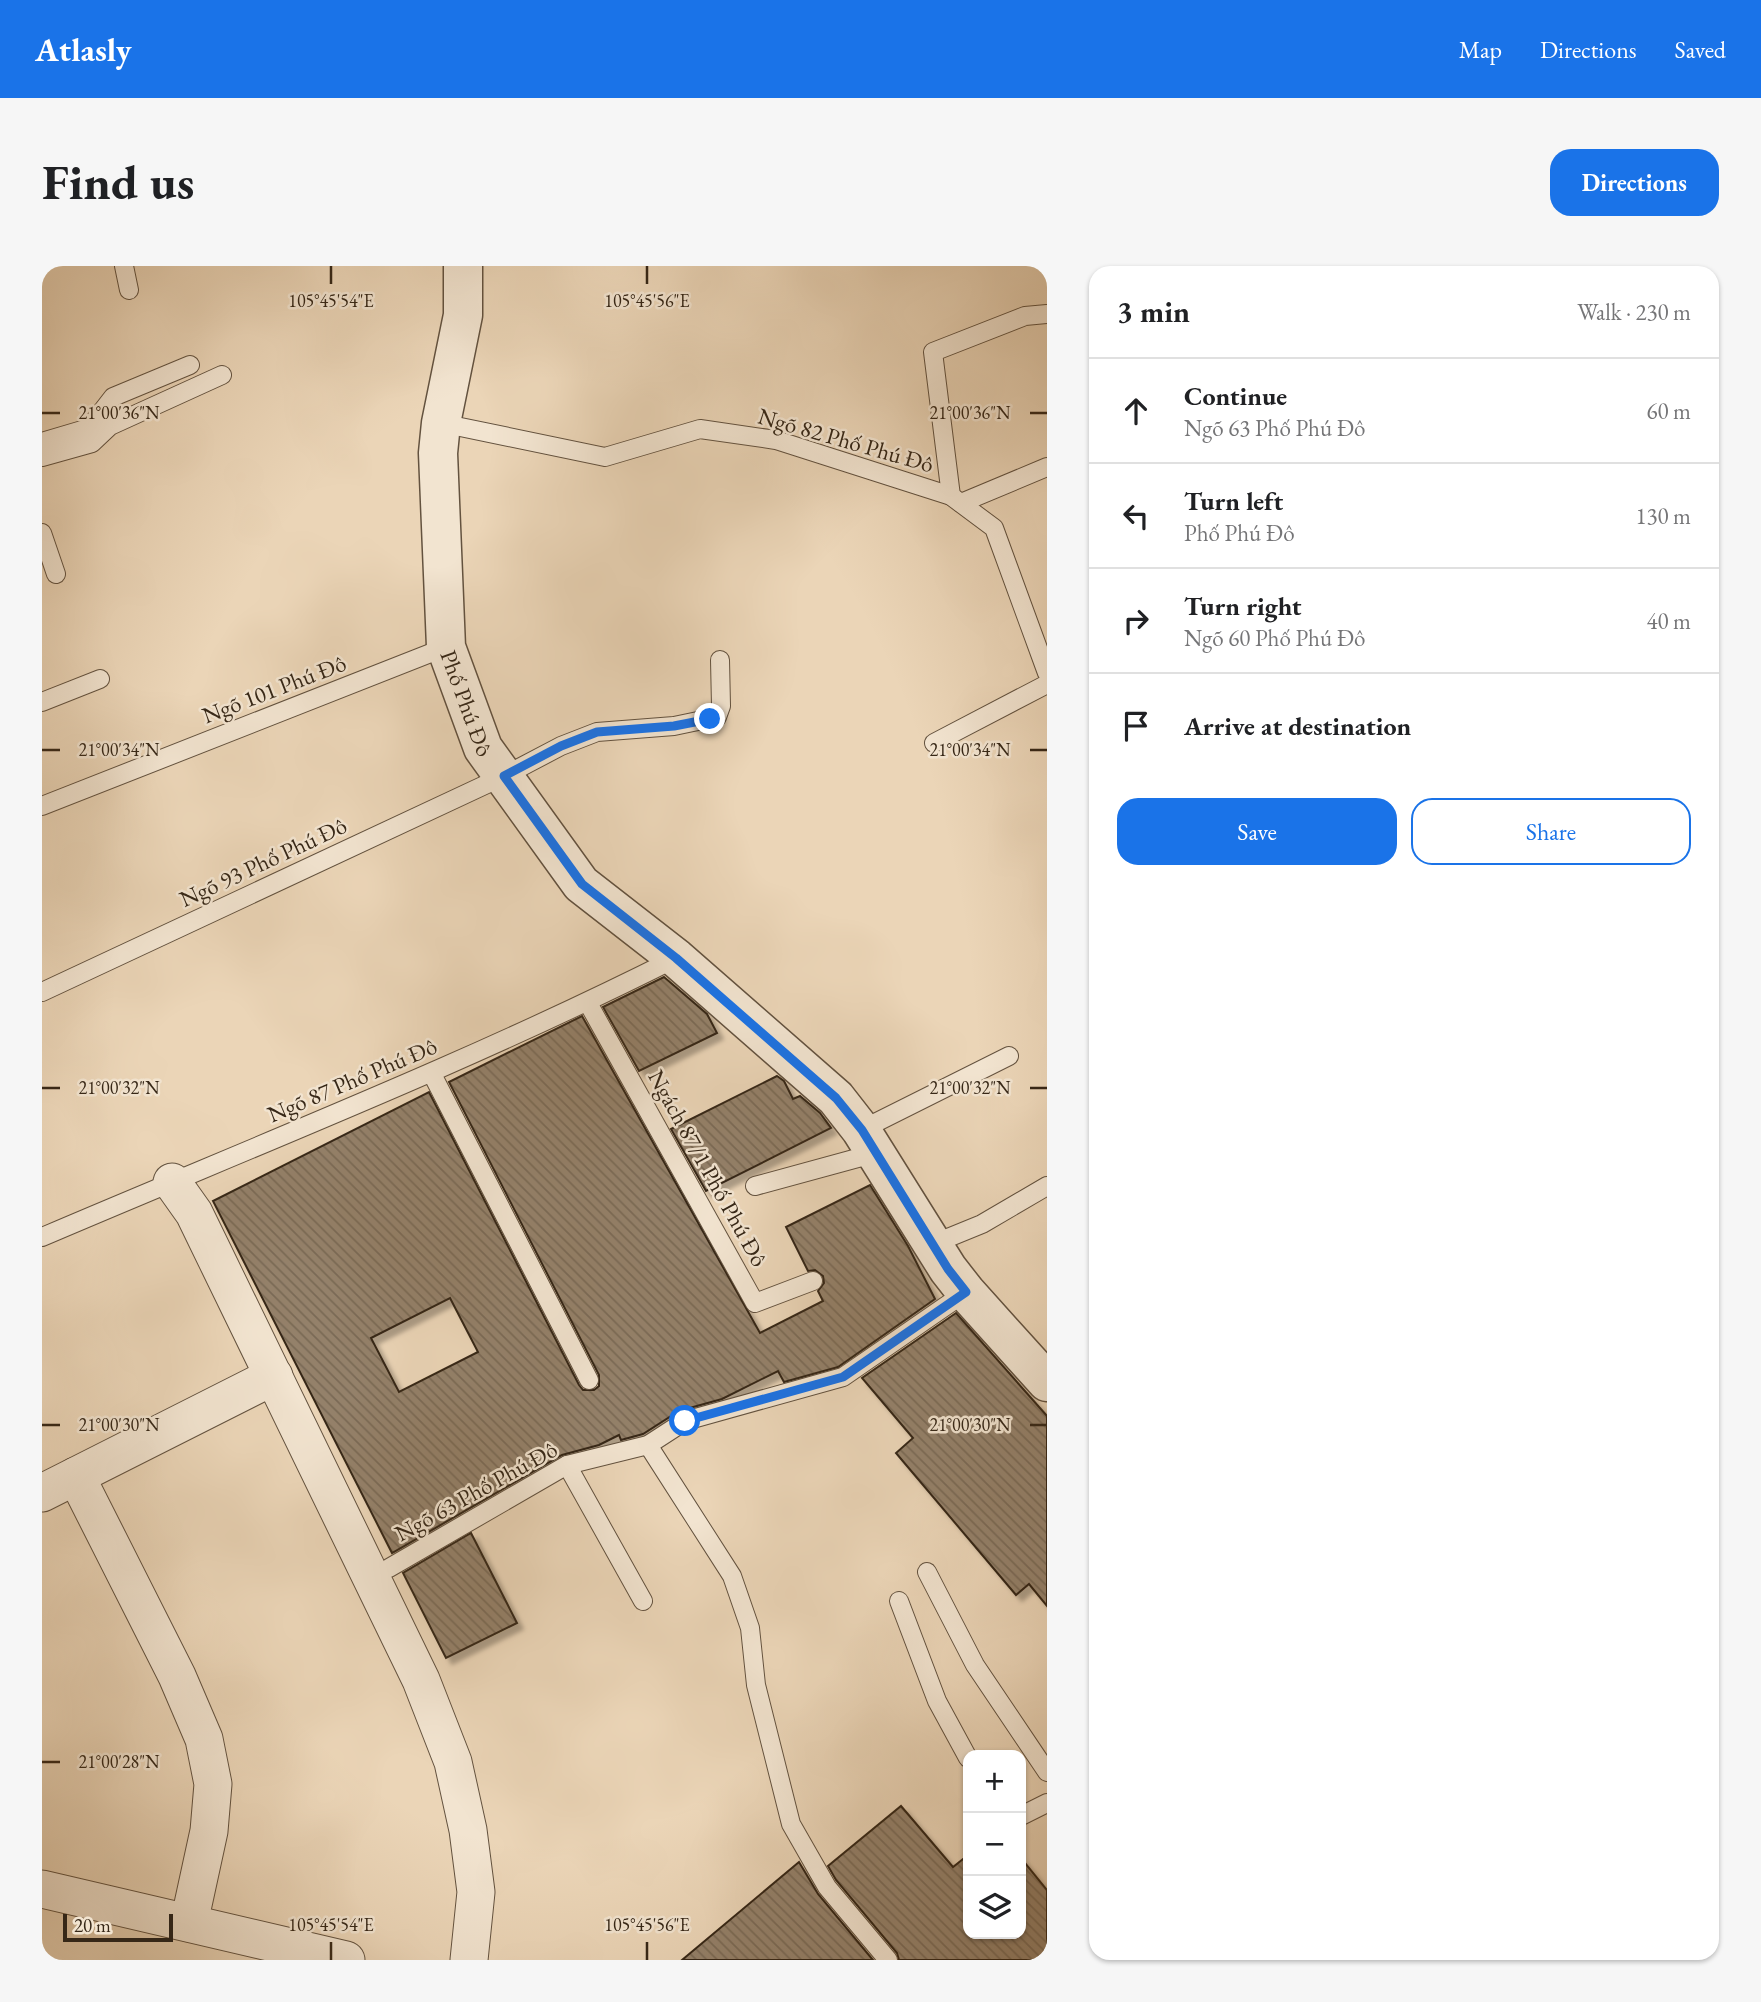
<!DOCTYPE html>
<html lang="en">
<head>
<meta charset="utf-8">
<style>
  :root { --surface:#fff; --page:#f6f6f6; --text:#202124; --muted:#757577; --line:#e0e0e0; --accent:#1a73e8 }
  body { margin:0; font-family:"EB Garamond",serif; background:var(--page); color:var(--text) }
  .controls { position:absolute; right:21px; bottom:21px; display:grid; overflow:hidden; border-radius:14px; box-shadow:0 2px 5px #0004 }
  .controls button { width:63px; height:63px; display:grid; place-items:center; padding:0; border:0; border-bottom:2px solid var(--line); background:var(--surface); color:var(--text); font:35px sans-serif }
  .scale { position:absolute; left:21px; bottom:18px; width:110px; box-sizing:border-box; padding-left:7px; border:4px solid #362717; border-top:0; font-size:19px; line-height:24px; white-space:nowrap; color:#362717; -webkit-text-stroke:5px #f2e4d0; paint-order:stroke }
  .stop { position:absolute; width:21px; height:21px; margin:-16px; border:5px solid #1a73e8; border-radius:50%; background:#fff }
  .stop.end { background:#1a73e8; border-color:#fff; box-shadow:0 2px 7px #0008 }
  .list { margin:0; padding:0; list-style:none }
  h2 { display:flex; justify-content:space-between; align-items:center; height:91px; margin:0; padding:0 28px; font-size:30px }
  h2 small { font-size:23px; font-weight:400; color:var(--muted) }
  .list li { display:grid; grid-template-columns:46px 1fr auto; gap:21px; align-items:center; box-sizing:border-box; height:105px; padding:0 28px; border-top:2px solid var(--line) }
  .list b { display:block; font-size:26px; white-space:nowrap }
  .list p { margin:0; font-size:23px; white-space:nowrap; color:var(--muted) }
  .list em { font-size:23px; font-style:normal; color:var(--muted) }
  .actions { display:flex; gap:14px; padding:21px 28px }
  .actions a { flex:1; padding:16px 0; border:2px solid var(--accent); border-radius:21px; text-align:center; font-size:24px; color:var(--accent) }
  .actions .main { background:var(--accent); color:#fff }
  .icon { flex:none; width:38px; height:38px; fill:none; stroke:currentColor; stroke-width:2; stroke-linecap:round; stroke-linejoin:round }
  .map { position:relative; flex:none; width:1005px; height:1694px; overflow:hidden; border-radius:21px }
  header { display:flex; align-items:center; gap:42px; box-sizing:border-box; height:98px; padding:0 35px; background:var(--accent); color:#fff }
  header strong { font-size:33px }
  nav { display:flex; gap:38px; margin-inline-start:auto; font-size:24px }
  .intro { display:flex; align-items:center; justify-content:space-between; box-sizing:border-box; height:168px; padding:0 42px }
  h1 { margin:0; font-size:49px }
  .button { padding:18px 32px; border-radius:21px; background:var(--accent); color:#fff; font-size:24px; font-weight:700 }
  main { display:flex; gap:42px; padding:0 42px }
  aside { flex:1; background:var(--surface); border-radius:21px; box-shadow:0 2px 5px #0004 }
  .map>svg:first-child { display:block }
</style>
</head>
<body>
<header>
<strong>Atlasly</strong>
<nav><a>Map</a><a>Directions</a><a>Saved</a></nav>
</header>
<div class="intro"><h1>Find us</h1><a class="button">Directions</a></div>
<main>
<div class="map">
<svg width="1005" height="1694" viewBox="0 0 1005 1694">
  <defs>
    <pattern id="building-back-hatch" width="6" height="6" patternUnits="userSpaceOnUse" patternTransform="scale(1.75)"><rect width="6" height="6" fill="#94816a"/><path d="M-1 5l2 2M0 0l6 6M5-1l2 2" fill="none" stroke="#7a6a56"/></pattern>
    <filter id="shadow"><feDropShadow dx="6" dy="6" stdDeviation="2" flood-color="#0004"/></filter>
  </defs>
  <rect width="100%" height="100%" fill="#ebd5b7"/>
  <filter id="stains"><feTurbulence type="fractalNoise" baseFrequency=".00286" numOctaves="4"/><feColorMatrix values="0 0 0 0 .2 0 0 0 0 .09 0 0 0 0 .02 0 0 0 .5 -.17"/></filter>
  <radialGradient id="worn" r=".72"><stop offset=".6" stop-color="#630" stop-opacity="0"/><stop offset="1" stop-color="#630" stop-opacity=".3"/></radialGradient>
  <g fill="url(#building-back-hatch)" stroke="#362717" stroke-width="2" fill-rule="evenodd" filter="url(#shadow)">
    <path d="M622,711l43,37 10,19 -78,38 -36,-64z"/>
    <path d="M540,750l178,317 63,-32 -5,-10 6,-8 -1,-7 -8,-6 -7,1 -22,-44 84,-42 38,61 27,53 -97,68 -54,15 -6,-11 -56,28 -43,12 -36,23 -22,6 -2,-5 -20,10 -37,10 -170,98 -179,-352 216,-109 150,293 4,5h11l5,-4v-11l-150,-293zM408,1032l28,54 -79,40 -28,-54z"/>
    <path d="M735,810l7,5 9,18 7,-3 20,17 11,15 -125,63 -35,-62z"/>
    <path d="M914,1047l91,103v190l-18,-22 -13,11 -120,-142 17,-15 -51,-60z"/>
    <path d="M429,1267l46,90 -71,35 -43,-85z"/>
    <path d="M859,1540l52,61 15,-12v79h53v-76l26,32v70h-148l-2,-7 -61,-73 -8,-14z"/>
    <path d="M757,1596l19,32 55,66h-191z"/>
  </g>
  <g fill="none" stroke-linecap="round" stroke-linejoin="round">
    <defs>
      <g id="service">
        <path d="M82,0l5,24"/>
        <path d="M399,157l164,34 95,-28 76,11 175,56 43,32 53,145"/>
        <path d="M0,176l47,-14 24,-31 77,-32"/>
        <path d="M0,191l50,-14 18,-17 112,-51"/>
        <path d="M909,230l-18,-144 92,-36 22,-2"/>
        <path d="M919,237l86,-36"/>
        <path d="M0,267l14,41"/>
        <path d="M0,436l58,-23"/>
        <path d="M892,477l113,-59"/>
        <path d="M0,540l404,-159"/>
        <path d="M0,726l462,-216 57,-30 36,-14 77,-6 43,-9 4,-11 -1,-46"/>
        <path d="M546,737l167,300 58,-22"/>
        <path d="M390,808l157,306"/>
        <path d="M819,864l148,-74"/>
        <path d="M713,920l121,-33"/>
        <path d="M0,971c213,-91 428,-175 634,-279"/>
        <path d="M891,978l49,-20 65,-38"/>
        <path d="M606,1179l84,131 18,52 6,57 35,139 36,63 61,73"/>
        <path d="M525,1199l76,136"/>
        <path d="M347,1302l178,-103 81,-20 37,-24 158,-44 123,-85"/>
        <path d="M885,1306l48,93 72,107"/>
        <path d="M857,1335l38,100 31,57"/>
        <path d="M979,1550l26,-13"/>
      </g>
      <g id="minor">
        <path d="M130,916l22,31 227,467 32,82 15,68 8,62 -7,68"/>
        <path d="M34,1210l101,200 27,63 9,45 -4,47 -20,92"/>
        <path d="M0,1227l232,-117"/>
        <path d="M0,1623l304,71"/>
      </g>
      <g id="tertiary">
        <path id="s1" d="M421,0v49l-22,108 -3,30 8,194 37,101 98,136 95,74 160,140 25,32 87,139 18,23 81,90"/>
      </g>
    </defs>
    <use href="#service" stroke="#63523f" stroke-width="20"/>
    <use href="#minor" stroke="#63523f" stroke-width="39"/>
    <use href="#tertiary" stroke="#63523f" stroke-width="41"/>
    <use href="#service" stroke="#f2e4d0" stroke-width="18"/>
    <use href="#minor" stroke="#f2e4d0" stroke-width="37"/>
    <use href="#tertiary" stroke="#f2e4d0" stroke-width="38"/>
  </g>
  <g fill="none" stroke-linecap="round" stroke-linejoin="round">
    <path stroke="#1a73e8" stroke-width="9" d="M643,1155l158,-44 123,-85 -18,-23 -86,-139 -26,-32 -160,-140 -94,-74 -78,-108 57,-30 36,-14 77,-6 36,-7"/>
  </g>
  <path fill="none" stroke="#362717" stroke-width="2.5" d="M289,0v18M605,0v18M0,147h18M988,147h17M0,484h18M988,484h17M0,822h18M988,822h17M0,1159h18M988,1159h17M0,1496h18M289,1676v18M605,1676v18"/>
  <g text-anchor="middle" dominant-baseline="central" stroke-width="5" stroke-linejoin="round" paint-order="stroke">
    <g font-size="23" fill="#362717" stroke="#f2e4d0">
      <text transform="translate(804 174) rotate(16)">Ngõ 82 Phố Phú Đô</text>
      <text transform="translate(232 423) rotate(-21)">Ngõ 101 Phú Đô</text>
      <text stroke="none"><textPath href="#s1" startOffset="443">Phố Phú Đô</textPath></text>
      <text transform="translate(221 596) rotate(-25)">Ngõ 93 Phố Phú Đô</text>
      <text transform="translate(310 814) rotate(-23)">Ngõ 87 Phố Phú Đô</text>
      <text transform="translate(666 902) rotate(61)">Ngách 87/1 Phố Phú Đô</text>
      <text transform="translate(434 1225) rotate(-29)">Ngõ 63 Phố Phú Đô</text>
    </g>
  </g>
  <g font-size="18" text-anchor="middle" fill="#362717" stroke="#f2e4d0" stroke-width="5" stroke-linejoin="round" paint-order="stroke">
    <text x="289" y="41">105°45'54"E</text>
    <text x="605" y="41">105°45'56"E</text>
    <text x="77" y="153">21°00'36"N</text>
    <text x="928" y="153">21°00'36"N</text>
    <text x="77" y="490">21°00'34"N</text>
    <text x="928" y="490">21°00'34"N</text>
    <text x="77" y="828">21°00'32"N</text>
    <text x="928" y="828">21°00'32"N</text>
    <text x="77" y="1165">21°00'30"N</text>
    <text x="928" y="1165">21°00'30"N</text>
    <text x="77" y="1502">21°00'28"N</text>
    <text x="289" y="1665">105°45'54"E</text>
    <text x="605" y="1665">105°45'56"E</text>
  </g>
  <rect width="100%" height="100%" filter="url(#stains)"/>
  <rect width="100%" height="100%" fill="url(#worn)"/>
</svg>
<div class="controls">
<button>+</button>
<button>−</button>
<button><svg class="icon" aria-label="layers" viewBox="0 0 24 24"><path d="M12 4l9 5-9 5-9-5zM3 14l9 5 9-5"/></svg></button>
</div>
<div class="scale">20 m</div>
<div class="stop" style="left:643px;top:1155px"></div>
<div class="stop end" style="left:668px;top:453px"></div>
</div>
<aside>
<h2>3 min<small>Walk · 230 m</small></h2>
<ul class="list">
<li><svg class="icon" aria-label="ahead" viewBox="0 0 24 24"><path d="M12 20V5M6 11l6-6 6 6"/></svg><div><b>Continue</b><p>Ngõ 63 Phố Phú Đô</p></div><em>60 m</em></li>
<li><svg class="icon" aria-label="left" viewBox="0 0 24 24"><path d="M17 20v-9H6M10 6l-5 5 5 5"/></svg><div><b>Turn left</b><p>Phố Phú Đô</p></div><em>130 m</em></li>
<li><svg class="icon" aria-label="right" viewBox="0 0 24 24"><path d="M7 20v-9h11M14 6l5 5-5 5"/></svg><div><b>Turn right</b><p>Ngõ 60 Phố Phú Đô</p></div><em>40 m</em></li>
<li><svg class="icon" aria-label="arrive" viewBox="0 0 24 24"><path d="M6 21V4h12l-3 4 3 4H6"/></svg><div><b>Arrive at destination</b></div></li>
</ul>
<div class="actions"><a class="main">Save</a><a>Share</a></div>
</aside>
</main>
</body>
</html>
